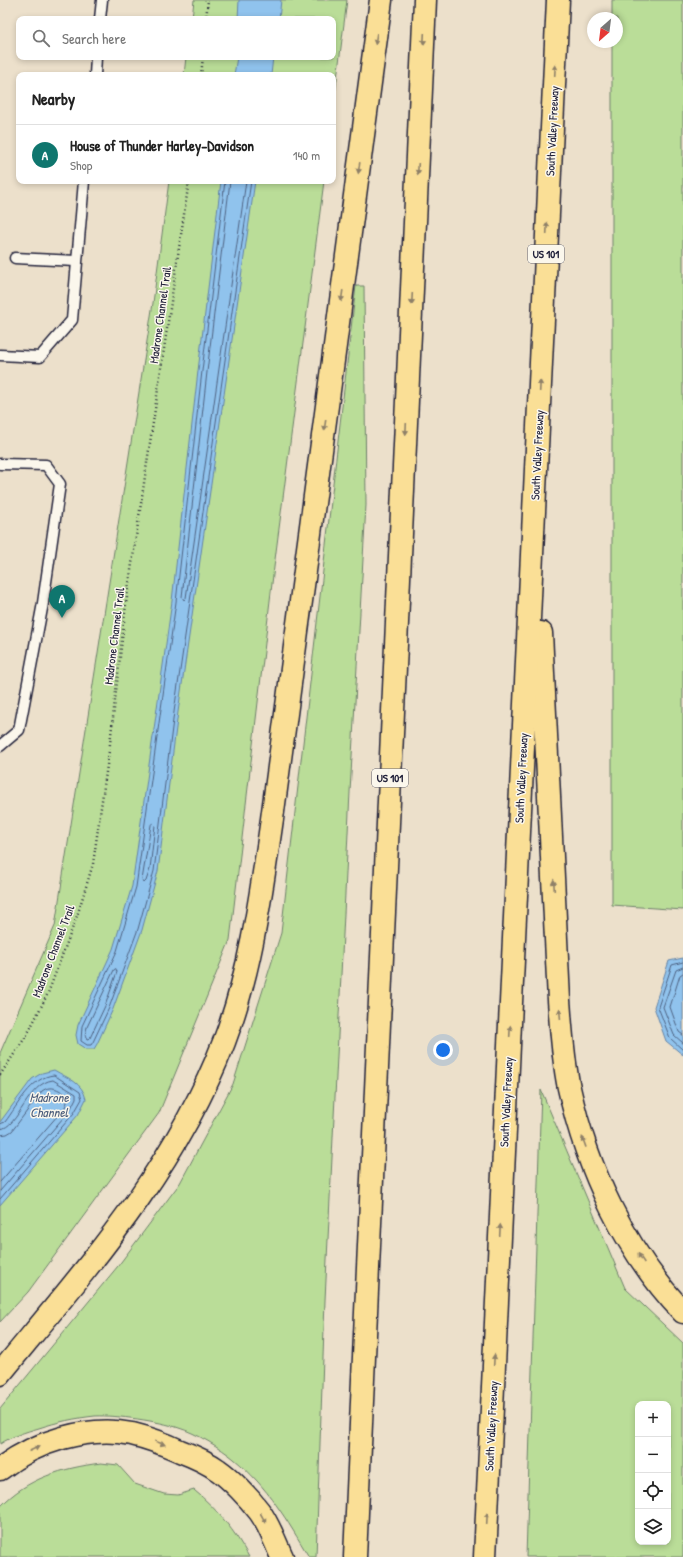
<!DOCTYPE html>
<html lang="en">
<head>
<meta charset="utf-8">
<style>
  :root { --surface:#fff; --page:#f6f6f6; --text:#222; --muted:#767676; --line:#e0e0e0; --accent:#0f766e }
  body { margin:0; font-family:"Patrick Hand",sans-serif; background:var(--page); color:var(--text) }
  .controls { position:absolute; right:12px; bottom:12px; display:grid; overflow:hidden; border-radius:8px; box-shadow:0 2px 6px #0003 }
  .controls button { width:36px; height:36px; display:grid; place-items:center; padding:0; border:0; border-bottom:1px solid var(--line); background:var(--surface); color:var(--text); font:20px sans-serif }
  .compass { position:absolute; left:587px; top:12px; width:36px; height:36px; border-radius:50%; background:var(--surface); box-shadow:0 2px 6px #0003; rotate:208deg }
  .you { position:absolute; left:443px; top:1050px; width:14px; height:14px; margin:-10px; border:3px solid #fff; border-radius:50%; background:#1a73e8; box-shadow:0 0 0 6px #1a73e833 }
  .badge { display:grid; place-items:center; width:26px; height:26px; border-radius:50%; background:var(--accent); color:#fff; font-size:13px; font-weight:700 }
  .pin { position:absolute; translate:-50% -33px; filter:drop-shadow(0 1px 2px #0008) }
  .pin::after { content:''; position:absolute; top:21px; width:14px; height:12px; background:inherit; clip-path:polygon(0 0,100% 0,50% 100%) }
  .list { margin:0; padding:0; list-style:none }
  h2 { display:flex; justify-content:space-between; align-items:center; height:52px; margin:0; padding:0 16px; font-size:17px }
  h2 small { font-size:13px; font-weight:400; color:var(--muted) }
  .list li { display:grid; grid-template-columns:26px 1fr auto; gap:12px; align-items:center; box-sizing:border-box; height:60px; padding:0 16px; border-top:1px solid var(--line) }
  .list b { display:block; font-size:15px; white-space:nowrap }
  .list p { margin:0; font-size:13px; white-space:nowrap; color:var(--muted) }
  .list em { font-size:13px; font-style:normal; color:var(--muted) }
  .icon { flex:none; width:22px; height:22px; fill:none; stroke:currentColor; stroke-width:2; stroke-linecap:round; stroke-linejoin:round }
  .map { position:relative; flex:none; width:683px; height:1557px; overflow:hidden }
  .search { position:absolute; background:var(--surface); box-shadow:0 2px 6px #0003; left:16px; top:16px; width:320px; height:44px; display:flex; align-items:center; gap:10px; box-sizing:border-box; padding:0 14px; border-radius:8px; color:var(--muted); font-size:15px }
  .panel { position:absolute; background:var(--surface); box-shadow:0 2px 6px #0003; left:16px; top:72px; width:320px; height:112px; border-radius:8px }
  .map>svg:first-child { display:block }
</style>
</head>
<body>
<div class="map">
<svg width="683" height="1557" viewBox="0 0 683 1557">
  <rect width="100%" height="100%" fill="#ece0cb"/>
  <filter id="ink" filterUnits="userSpaceOnUse"><feTurbulence type="fractalNoise" baseFrequency=".025" numOctaves="2"/><feDisplacementMap in="SourceGraphic" scale="8" xChannelSelector="R" yChannelSelector="G"/><feConvolveMatrix kernelMatrix="1 2 1 2 8 2 1 2 1" color-interpolation-filters="sRGB"/></filter>
  <g filter="url(#ink)">
    <g fill="#badd98" stroke="#6e806a" fill-rule="evenodd">
      <path d="M194,0h153l-14,110v-35h-149l2,-18h147v-38h-141z"/>
      <path d="M612,0h71v910l-71,-5v-863h5v-24h-5z"/>
      <path d="M169,181h155l-51,394 -43,365 -71,173 -131,179 -28,30v-269l55,-127 98,-623z"/>
      <path d="M356,286h8l2,219 -16,287 -25,508 -9,257h-7c-22,-37 -41,-70 -75,-98 -13,-11 -38,-26 -55,-31 -20,-7 -63,-13 -84,-12 -19,2 -38,6 -56,12 -14,4 -27,8 -39,16v-35l118,-143 62,-83 53,-99 48,-151z"/>
      <path d="M541,1090l84,198 58,55v214h-157zM638,1404h30v138h-30z"/>
      <path d="M101,1463l17,2 17,19 29,10 14,1 16,-5c23,19 41,41 55,67h-249v-50c27,-29 63,-39 101,-44z"/>
    </g>
    <g fill="#90c3ed" stroke="#6483a6">
      <path d="M239,0h42l-2,19h-41z"/>
      <path d="M237,57h36l-2,18h-37z"/>
      <path d="M221,181h34l-77,531 -20,159 -16,59 -29,79 -16,35 -3,5h-8l-8,-5 -2,-9 2,-10 35,-76 19,-63 40,-285 26,-230z"/>
      <path d="M683,958v97l-17,-14 -12,-34 15,-46z"/>
      <path d="M54,1070c15,9 28,12 32,29l-8,16 -78,90v-83l32,-43 10,-6z"/>
    </g>
    <g fill="none" stroke-linecap="round" stroke-linejoin="round">
      <g stroke="#4e6282" stroke-width="1">
        <path d="M225,181l-23,190 -26,231 -40,285 -19,64 -35,75 -1,15 6,4h4l2,-3 16,-34 29,-79 16,-58 20,-159 77,-531"/>
        <path d="M230,181l-23,191 -25,225 2,3 2,-2 60,-417"/>
        <path d="M153,823l2,2 -5,44 -4,12 -2,2 -2,-3 9,-55z"/>
        <path d="M683,962l-11,3 -14,42 12,31 13,12"/>
        <path d="M683,967l-7,3 -13,37 11,28 9,8"/>
        <path d="M116,969l1,3 -12,34 -15,32 -3,1 -2,-4 2,-8 27,-57z"/>
        <path d="M683,973l-3,2 -10,32 9,25 4,3"/>
        <path d="M0,1124l5,-2c13,-17 26,-45 49,-47l26,17 2,7 -8,14 -74,86"/>
        <path d="M0,1129c19,-1 27,-46 53,-49l23,14v4l-6,12 -70,81"/>
        <path d="M0,1135l7,-1 5,-3 30,-40c10,-7 18,-1 27,6l-4,10 -65,75"/>
      </g>
      <defs>
        <g id="service">
          <path d="M100,19l2,-19"/>
          <path d="M95,75l1,-18"/>
          <path d="M15,258l61,3"/>
          <path d="M0,355l40,2 32,-37 12,-139"/>
          <path d="M0,464l46,1 14,19 -17,119 -24,127 -19,16"/>
        </g>
        <g id="motorway">
          <path d="M541,633l18,367c2,29 4,59 10,88 18,81 56,163 114,224"/>
          <path d="M0,1374c85,-104 175,-204 224,-332 27,-71 37,-148 48,-223l109,-819"/>
          <path d="M0,1469c35,-27 87,-44 132,-35 16,4 33,10 48,17 13,5 27,11 38,19 13,9 31,28 41,41 10,13 16,31 23,46"/>
          <path d="M355,1557l70,-1557"/>
          <path d="M485,1557l73,-1557"/>
        </g>
      </defs>
      <use href="#service" stroke="#22223b" stroke-width="13"/>
      <use href="#motorway" stroke="#22223b" stroke-width="25"/>
      <g stroke="#22223b" stroke-width="2.5" stroke-dasharray="1 3" stroke-linecap="butt">
        <path d="M206,19l2,-19"/>
        <path d="M201,75l2,-18"/>
        <path d="M0,1075l27,-40 21,-42 29,-77 16,-52 17,-120 16,-140 63,-423"/>
      </g>
      <use href="#service" stroke="#fbf7ec" stroke-width="10"/>
      <use href="#motorway" stroke="#fadf96" stroke-width="22"/>
    </g>
    <defs><path id="oneway-solid" d="M-6-.8H1V-3.2L6.5 0L1 3.2V.8H-6Z"/></defs>
    <g fill="#8e8068">
      <use href="#oneway-solid" transform="translate(376 39) rotate(98)"/>
      <use href="#oneway-solid" transform="translate(424 39) rotate(93)"/>
      <use href="#oneway-solid" transform="translate(555 70) rotate(-87)"/>
      <use href="#oneway-solid" transform="translate(359 168) rotate(98)"/>
      <use href="#oneway-solid" transform="translate(418 169) rotate(93)"/>
      <use href="#oneway-solid" transform="translate(547 228) rotate(-87)"/>
      <use href="#oneway-solid" transform="translate(342 296) rotate(98)"/>
      <use href="#oneway-solid" transform="translate(412 299) rotate(93)"/>
      <use href="#oneway-solid" transform="translate(540 386) rotate(-87)"/>
      <use href="#oneway-solid" transform="translate(325 425) rotate(98)"/>
      <use href="#oneway-solid" transform="translate(406 429) rotate(93)"/>
      <use href="#oneway-solid" transform="translate(554 885) rotate(-93)"/>
      <use href="#oneway-solid" transform="translate(560 1014) rotate(-95)"/>
      <use href="#oneway-solid" transform="translate(510 1031) rotate(-87)"/>
      <use href="#oneway-solid" transform="translate(584 1142) rotate(-110)"/>
      <use href="#oneway-solid" transform="translate(500 1230) rotate(-87)"/>
      <use href="#oneway-solid" transform="translate(641 1258) rotate(-123)"/>
      <use href="#oneway-solid" transform="translate(494 1360) rotate(-87)"/>
      <use href="#oneway-solid" transform="translate(160 1443) rotate(20)"/>
      <use href="#oneway-solid" transform="translate(34 1449) rotate(-25)"/>
      <use href="#oneway-solid" transform="translate(263 1518) rotate(61)"/>
      <use href="#oneway-solid" transform="translate(487 1518) rotate(-87)"/>
    </g>
  </g>
  <g text-anchor="middle" dominant-baseline="central" stroke-width="3" stroke-linejoin="round" paint-order="stroke">
    <g fill="#fbf7ec" stroke="#636270" stroke-width="1">
      <rect x="528" y="245" width="36" height="18" rx="3"/>
      <rect x="372" y="769" width="36" height="18" rx="3"/>
    </g>
    <g font-size="11" font-weight="bold" fill="#22223b">
      <text x="546" y="254">US 101</text>
      <text x="390" y="778">US 101</text>
    </g>
    <g font-size="12" fill="#22223b" stroke="#fbf7ec">
      <text transform="translate(552 131) rotate(-87)">South Valley Freeway</text>
      <text transform="translate(160 315) rotate(-82)">Madrone Channel Trail</text>
      <text transform="translate(537 455) rotate(-87)">South Valley Freeway</text>
      <text transform="translate(114 636) rotate(-83)">Madrone Channel Trail</text>
      <text transform="translate(521 778) rotate(-87)">South Valley Freeway</text>
      <text transform="translate(53 951) rotate(-69)">Madrone Channel Trail</text>
      <text transform="translate(506 1102) rotate(-87)">South Valley Freeway</text>
      <text transform="translate(491 1426) rotate(-87)">South Valley Freeway</text>
    </g>
    <g font-size="13" font-style="italic" fill="#485a79" stroke="#fbf7ec">
      <text x="49" y="1097">Madrone<tspan x="49" dy="15">Channel</tspan></text>
    </g>
  </g>
</svg>
<div class="controls">
<button>+</button>
<button>−</button>
<button><svg class="icon" aria-label="locate" viewBox="0 0 24 24"><circle cx="12" cy="12" r="6"/><path d="M12 2v4M12 18v4M2 12h4M18 12h4"/></svg></button>
<button><svg class="icon" aria-label="layers" viewBox="0 0 24 24"><path d="M12 4l9 5-9 5-9-5zM3 14l9 5 9-5"/></svg></button>
</div>
<svg class="compass" viewBox="-18 -18 36 36"><path d="M0-13l5 13h-10z" fill="#e53935"/><path d="M0 13l5-13h-10z" fill="#767676"/></svg>
<div class="you"></div>
<div class="pin badge" style="left:62px;top:618px">A</div>
<div class="search"><svg class="icon" aria-label="search" viewBox="0 0 24 24"><circle cx="10" cy="10" r="6"/><path d="M15 15l6 6"/></svg>Search here</div>
<section class="panel">
<h2>Nearby<small></small></h2>
<ul class="list">
<li><span class="badge">A</span><div><b>House of Thunder Harley-Davidson</b><p>Shop</p></div><em>140 m</em></li>
</ul>
</section>
</div>
</body>
</html>
